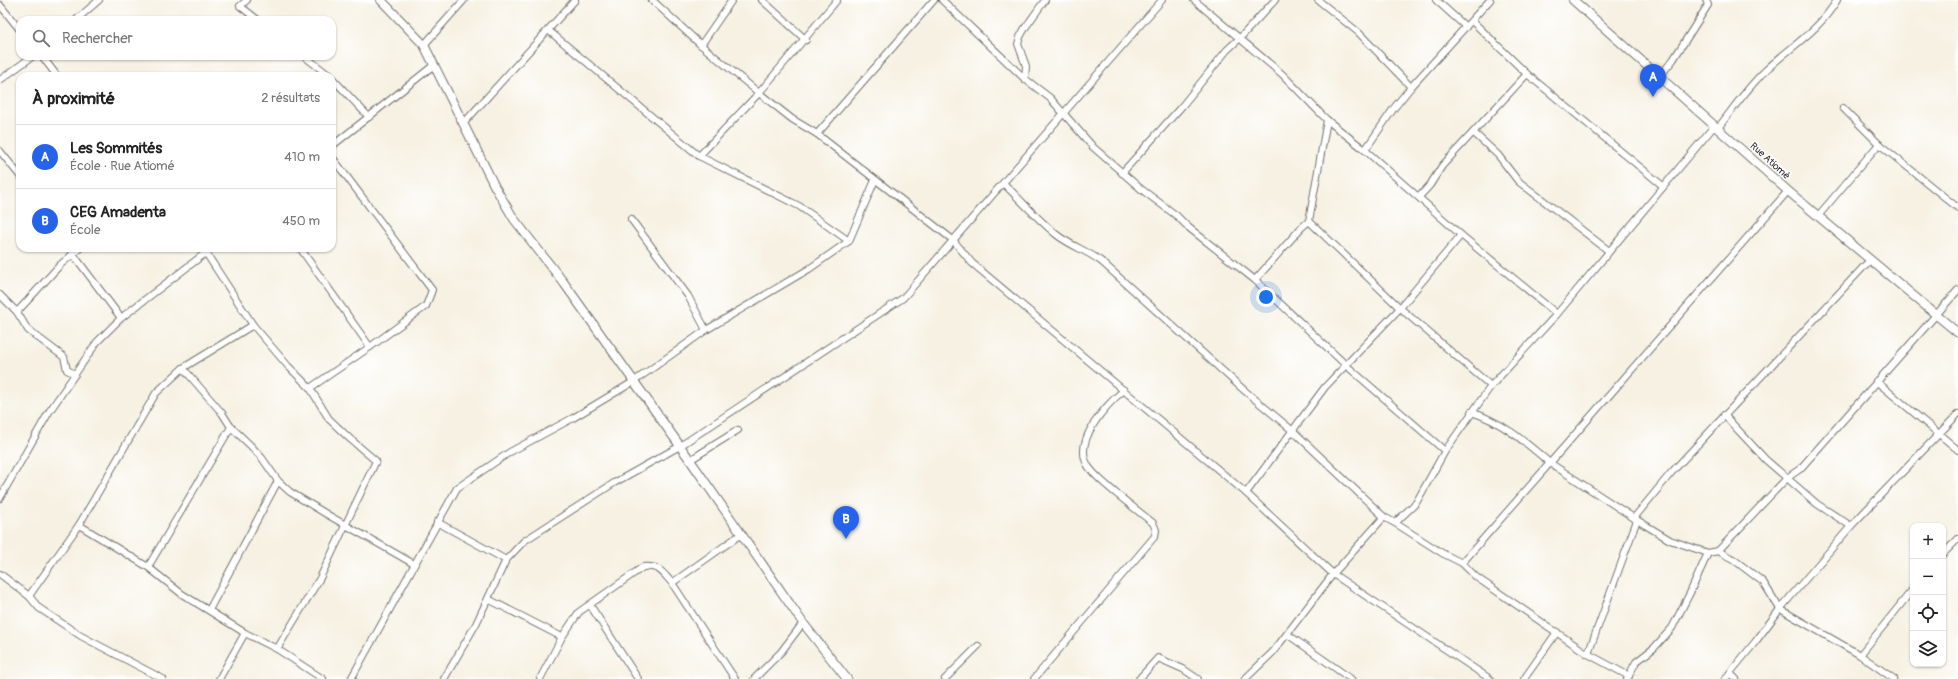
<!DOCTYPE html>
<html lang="fr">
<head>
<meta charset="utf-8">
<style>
  :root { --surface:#fff; --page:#f6f6f6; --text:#222; --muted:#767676; --line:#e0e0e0; --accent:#2563eb }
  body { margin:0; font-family:Pangolin,sans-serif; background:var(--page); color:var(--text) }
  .controls { position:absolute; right:12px; bottom:12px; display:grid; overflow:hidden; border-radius:8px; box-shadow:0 1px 3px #0004 }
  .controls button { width:36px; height:36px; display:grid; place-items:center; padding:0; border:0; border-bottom:1px solid var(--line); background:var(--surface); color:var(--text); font:20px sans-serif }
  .you { position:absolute; left:1266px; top:297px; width:14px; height:14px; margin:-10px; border:3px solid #fff; border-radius:50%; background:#1a73e8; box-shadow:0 0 0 6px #1a73e833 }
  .badge { display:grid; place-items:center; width:26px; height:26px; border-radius:50%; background:var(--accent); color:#fff; font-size:13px; font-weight:700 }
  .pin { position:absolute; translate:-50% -33px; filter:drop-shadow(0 1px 2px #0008) }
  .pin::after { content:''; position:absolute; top:21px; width:14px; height:12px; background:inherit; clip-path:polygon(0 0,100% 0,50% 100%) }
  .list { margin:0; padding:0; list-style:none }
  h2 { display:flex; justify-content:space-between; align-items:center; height:52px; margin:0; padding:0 16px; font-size:17px }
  h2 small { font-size:13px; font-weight:400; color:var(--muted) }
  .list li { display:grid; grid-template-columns:26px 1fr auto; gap:12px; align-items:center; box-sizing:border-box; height:64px; padding:0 16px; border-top:1px solid var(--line) }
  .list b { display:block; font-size:15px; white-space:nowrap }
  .list p { margin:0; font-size:13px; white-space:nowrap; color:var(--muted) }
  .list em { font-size:13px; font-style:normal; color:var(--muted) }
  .icon { flex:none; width:22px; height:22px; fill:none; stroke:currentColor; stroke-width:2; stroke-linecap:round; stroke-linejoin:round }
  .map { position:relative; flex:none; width:1958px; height:679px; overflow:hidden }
  .search { position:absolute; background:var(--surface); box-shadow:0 1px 3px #0004; left:16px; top:16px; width:320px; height:44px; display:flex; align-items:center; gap:10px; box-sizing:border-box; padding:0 14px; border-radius:12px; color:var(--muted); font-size:15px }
  .panel { position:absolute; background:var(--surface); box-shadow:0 1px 3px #0004; left:16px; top:72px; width:320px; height:180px; border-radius:12px }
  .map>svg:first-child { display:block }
</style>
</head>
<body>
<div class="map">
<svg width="1958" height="679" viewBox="0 0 1958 679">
  <rect width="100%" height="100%" fill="#fff"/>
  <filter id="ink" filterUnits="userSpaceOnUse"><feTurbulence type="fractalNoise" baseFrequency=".025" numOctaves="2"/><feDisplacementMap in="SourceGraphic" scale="8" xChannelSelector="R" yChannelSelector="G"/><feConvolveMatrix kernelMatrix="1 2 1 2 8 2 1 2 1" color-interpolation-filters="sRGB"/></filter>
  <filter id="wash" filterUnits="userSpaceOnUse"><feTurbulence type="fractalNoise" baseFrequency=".012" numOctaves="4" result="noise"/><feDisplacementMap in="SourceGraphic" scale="16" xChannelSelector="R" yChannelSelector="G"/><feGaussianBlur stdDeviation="0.9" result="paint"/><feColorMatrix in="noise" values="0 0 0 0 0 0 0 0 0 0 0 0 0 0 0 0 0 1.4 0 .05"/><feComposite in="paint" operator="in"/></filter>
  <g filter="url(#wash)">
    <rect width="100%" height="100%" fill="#f6f1e2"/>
  </g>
  <g filter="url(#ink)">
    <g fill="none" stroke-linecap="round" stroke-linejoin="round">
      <defs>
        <g id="minor">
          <path d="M247,0l-7,6 18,14"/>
          <path d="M652,0l49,45 58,48 33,26 25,15 136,106 19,23 274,230 87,81 157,105"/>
          <path d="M762,0l44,40"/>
          <path d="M942,0l83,79"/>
          <path d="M1045,0l-20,28 -5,9 -2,7 8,22 -1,13 25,19 43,49 48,42 36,27 11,11 67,53 92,86 98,85"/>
          <path d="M1194,0l88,74 45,46 38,30 96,85 96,79"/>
          <path d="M1318,0l40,32 53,55"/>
          <path d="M1436,0l30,27"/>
          <path d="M0,5l20,25"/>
          <path d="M76,20l23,-20"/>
          <path d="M1472,21l55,53 136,112"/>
          <path d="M548,30l151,126 100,50 50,35"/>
          <path d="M424,45l40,-45"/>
          <path d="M701,45l31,-45"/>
          <path d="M42,56l15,20"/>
          <path d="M304,56l26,20"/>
          <path d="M1660,76l13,-16 35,-55 -2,-5"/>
          <path d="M332,78l37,39"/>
          <path d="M0,80l33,-24"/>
          <path d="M1843,108l36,36 79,64"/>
          <path d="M463,124l112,-124"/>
          <path d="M1718,128c15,-19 29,-40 47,-57 25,-24 54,-40 72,-71"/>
          <path d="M1474,133l24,22 20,26 91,70"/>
          <path d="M817,134l117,-134"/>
          <path d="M332,146l102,-81"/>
          <path d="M1365,150l29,-42 17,-21 79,-87"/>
          <path d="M0,151l20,25"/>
          <path d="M699,156l60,-63 78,-93"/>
          <path d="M1122,173l60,-67 45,-56 13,-12 35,-38"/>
          <path d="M1004,184c17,16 34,36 53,51 14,11 31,16 45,27l143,129 48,40 91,86 11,6 21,-20 29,-52 46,-65 66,-72 158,-189"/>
          <path d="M1419,197l11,-12 12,-19 85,-92"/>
          <path d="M1818,216l61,-72"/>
          <path d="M631,219l57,77 18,34"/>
          <path d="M1309,221l91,87 91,78"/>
          <path d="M72,248l1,6 48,64"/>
          <path d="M300,248l70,99"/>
          <path d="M206,253l47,72 35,41 22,22 19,31 20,19 27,23 -56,117 -43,71"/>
          <path d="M1255,280l46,-52 8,-7 18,-101"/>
          <path d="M0,295l17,17"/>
          <path d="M183,368l39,45 9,14 19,18 12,13 16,23 12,11 38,23 86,49"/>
          <path d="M75,374l-8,-4 -3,-13 -36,-27 -11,-18 43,-47 20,-17"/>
          <path d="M1876,381l82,69"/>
          <path d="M310,388l60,-41 56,-41 6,-16 -100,-133"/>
          <path d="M1471,412c32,10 54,30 79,51l238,-272"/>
          <path d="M1724,415l42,45 51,44 34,22"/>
          <path d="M690,460l48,-30"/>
          <path d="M1246,493l79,-106 75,-79 61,-73"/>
          <path d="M0,498l49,-86 48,-70 24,-24 91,-70"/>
          <path d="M1634,518l37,-45 199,-213"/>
          <path d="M437,522l69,38"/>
          <path d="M1395,523l47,30 20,10 14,14 112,77 41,22"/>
          <path d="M79,525l69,42 34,27 63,39 32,16 46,30"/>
          <path d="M1718,551l69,-73 13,-9 158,-179"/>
          <path d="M1943,554l15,-15"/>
          <path d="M1462,563l88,-100 87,57 33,20 38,13 10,-2 15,8 30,23 17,27 80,46 34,24"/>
          <path d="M148,567l83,-140"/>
          <path d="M0,574l29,22 10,12 42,28 82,43"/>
          <path d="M672,583l63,96"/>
          <path d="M29,596l50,-71 77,-132 27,-25 70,-43"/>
          <path d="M488,599l74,38"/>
          <path d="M590,605l48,74"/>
          <path d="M209,610l69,-129"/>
          <path d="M1287,634l64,45"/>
          <path d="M1588,654l49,-134"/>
          <path d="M1860,655l53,-66"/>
          <path d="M1730,673l6,6"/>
          <path d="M219,679l26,-46"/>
          <path d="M351,679l106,-191 53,-36 63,-34 60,-36 73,-52 103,-61 40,-28 26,-61"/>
          <path d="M444,679l32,-55 30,-64 18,-19 90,-58 66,-37 223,-148 259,-298"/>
          <path d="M540,679l22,-42 17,-25 64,-45c16,-2 19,5 29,16l68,-48"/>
          <path d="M754,679l27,-27 22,-29"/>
          <path d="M945,679l33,-33"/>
          <path d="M1034,679l121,-143 1,-6 -3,-7c-14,-12 -59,-44 -66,-59 -13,-24 19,-59 37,-74"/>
          <path d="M1139,679l19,-21 25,11 15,10"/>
          <path d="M1245,679l28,-27 60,-78 51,-57"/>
          <path d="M1524,679l33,-47"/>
          <path d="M1627,679l9,-17 18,-14 18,-20 18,-35 18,-40"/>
          <path d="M1725,679l31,-38 24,-32 71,-83 107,-112"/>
        </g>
        <g id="tertiary">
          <path d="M381,0l43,45 71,142 19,32 50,64 126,177 113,163 44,56"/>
          <path d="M1573,0l215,191 170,142"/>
        </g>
      </defs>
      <use href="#minor" stroke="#72706b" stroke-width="8"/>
      <use href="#tertiary" stroke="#72706b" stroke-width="10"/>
      <use href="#minor" stroke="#fff" stroke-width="6"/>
      <use href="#tertiary" stroke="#fff" stroke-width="8"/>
    </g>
  </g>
  <g text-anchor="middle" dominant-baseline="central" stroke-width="3" stroke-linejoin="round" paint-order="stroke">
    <g font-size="10" fill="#2b2b2b" stroke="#fff">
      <text transform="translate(1770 161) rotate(42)">Rue Atiomé</text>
    </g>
  </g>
</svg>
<div class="controls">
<button>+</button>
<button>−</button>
<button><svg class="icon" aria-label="locate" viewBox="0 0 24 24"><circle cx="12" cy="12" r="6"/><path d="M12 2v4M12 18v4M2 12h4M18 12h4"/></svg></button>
<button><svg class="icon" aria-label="layers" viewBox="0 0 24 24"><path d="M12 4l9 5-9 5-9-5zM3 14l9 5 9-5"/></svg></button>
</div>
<div class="you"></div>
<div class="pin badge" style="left:1653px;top:97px">A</div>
<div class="pin badge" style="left:846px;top:539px">B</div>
<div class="search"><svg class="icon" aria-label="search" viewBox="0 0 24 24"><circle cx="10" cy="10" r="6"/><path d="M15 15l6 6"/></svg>Rechercher</div>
<section class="panel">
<h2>À proximité<small>2 résultats</small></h2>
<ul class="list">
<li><span class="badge">A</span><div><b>Les Sommités</b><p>École · Rue Atiomé</p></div><em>410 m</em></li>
<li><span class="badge">B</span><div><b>CEG Amadenta</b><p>École</p></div><em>450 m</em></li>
</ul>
</section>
</div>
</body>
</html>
